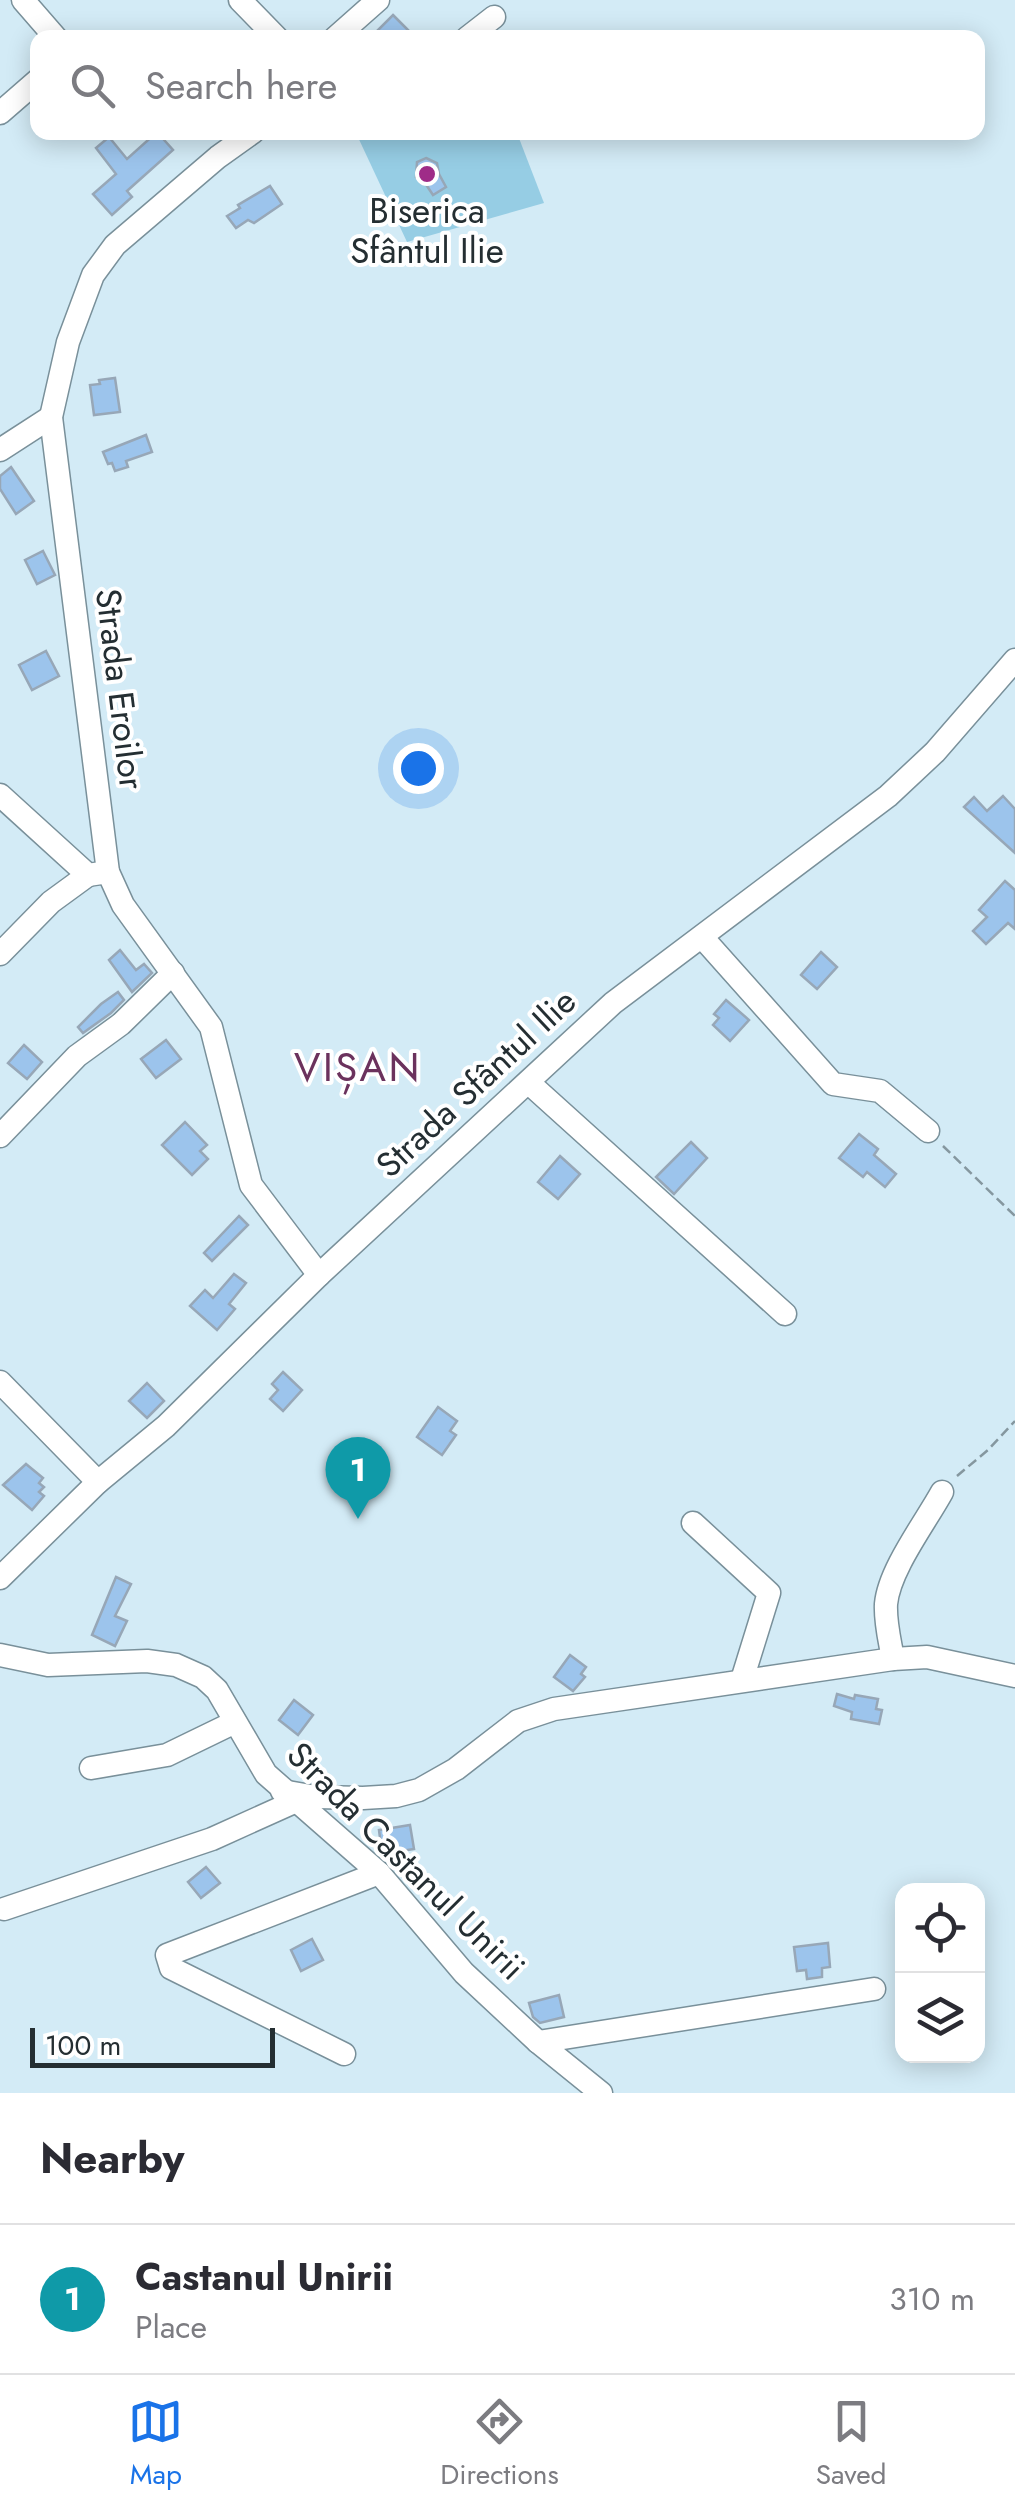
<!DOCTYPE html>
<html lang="en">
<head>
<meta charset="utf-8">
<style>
  :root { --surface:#fff; --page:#f2f2f3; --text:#2b2b33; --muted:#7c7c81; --line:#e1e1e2; --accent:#1a73e8 }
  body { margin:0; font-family:Jost,sans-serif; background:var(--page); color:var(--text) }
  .controls { position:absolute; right:30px; bottom:30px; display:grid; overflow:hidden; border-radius:20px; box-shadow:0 5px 25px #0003 }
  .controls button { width:90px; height:90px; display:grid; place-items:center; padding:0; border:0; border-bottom:2px solid var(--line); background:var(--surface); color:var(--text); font:50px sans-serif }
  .scale { position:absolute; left:30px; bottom:25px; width:245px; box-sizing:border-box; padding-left:10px; border:5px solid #242e32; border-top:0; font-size:28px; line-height:35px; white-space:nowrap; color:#242e32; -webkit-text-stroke:8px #fff; paint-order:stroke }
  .you { position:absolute; left:418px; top:768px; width:35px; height:35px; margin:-25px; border:8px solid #fff; border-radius:50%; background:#1a73e8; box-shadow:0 0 0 15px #1a73e833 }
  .badge { display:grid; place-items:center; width:65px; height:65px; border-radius:50%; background:var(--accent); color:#fff; font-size:32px; font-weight:700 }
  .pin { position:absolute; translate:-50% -82px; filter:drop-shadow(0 2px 5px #0008) }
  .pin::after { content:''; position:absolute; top:52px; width:35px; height:30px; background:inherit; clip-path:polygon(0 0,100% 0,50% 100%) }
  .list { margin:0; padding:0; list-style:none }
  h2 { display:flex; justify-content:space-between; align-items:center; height:130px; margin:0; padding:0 40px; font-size:42px }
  h2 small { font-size:32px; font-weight:400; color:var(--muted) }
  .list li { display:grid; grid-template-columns:65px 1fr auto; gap:30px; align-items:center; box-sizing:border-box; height:150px; padding:0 40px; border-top:2px solid var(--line) }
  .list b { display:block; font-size:38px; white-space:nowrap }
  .list p { margin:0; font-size:32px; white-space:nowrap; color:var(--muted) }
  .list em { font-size:32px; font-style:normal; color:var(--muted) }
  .icon { flex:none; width:55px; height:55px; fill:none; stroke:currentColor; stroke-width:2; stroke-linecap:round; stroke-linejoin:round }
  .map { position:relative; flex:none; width:1015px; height:2093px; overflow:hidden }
  .search { position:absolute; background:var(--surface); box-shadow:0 5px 25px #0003; left:30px; right:30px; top:30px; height:110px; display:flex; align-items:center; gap:25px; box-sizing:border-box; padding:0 35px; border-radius:20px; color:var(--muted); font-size:38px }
  .sheet { height:280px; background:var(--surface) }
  nav { display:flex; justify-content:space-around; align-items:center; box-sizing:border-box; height:140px; border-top:2px solid var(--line); background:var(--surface); font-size:28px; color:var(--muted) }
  nav a { display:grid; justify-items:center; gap:5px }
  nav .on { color:var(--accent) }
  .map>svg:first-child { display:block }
</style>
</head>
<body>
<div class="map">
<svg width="1015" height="2093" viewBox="0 0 1015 2093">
  <rect width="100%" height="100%" fill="#d3ebf6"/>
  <path fill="#96cde4" d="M356,133h161l27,70 -137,39z"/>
  <g fill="#9cc4ec" stroke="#97a7b7" stroke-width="2.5">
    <path d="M393,15l23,23h-46z"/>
    <path d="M157,132l16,18 -46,41 5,6 -20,18 -19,-21 23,-20 -20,-26 13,-11 18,22z"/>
    <path d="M426,158l11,5 2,11 7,13 -13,8 -8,-12 -9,-6 1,-15z"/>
    <path d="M270,186l12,18 -28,19 -6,-3 -12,8 -9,-12 13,-8 -2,-3z"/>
    <path d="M115,378l5,34 -26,3 -4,-30 10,-1 -1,-4z"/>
    <path d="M146,435l6,17 -26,9 2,6 -13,4 -3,-8 -4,1 -5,-12z"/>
    <path d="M11,467l23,34 -18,13 -16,-25v-13z"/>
    <path d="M43,551l12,24 -18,9 -12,-24z"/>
    <path d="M46,651l13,25 -27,14 -13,-25z"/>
    <path d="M1003,796l12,13v44l-51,-46 10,-10 13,14z"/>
    <path d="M1005,881l10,9v39l-7,-6 -22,21 -13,-13 14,-14 -8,-7z"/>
    <path d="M120,950l16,20 8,-6 8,9 -20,19 -23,-32z"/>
    <path d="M821,952l16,15 -20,22 -16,-14z"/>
    <path d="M118,992l6,8 -13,13 -28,20 -5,-6 23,-23z"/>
    <path d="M726,1000l23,20 -19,21 -17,-16 6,-7 -5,-4z"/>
    <path d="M166,1040l15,19 -25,19 -15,-19z"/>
    <path d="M24,1045l18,17 -15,17 -19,-16z"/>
    <path d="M185,1122l22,23 -7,6 8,8 -16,16 -30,-30z"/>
    <path d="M859,1134l19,15 -4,6 22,19 -11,13 -18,-15 -4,5 -24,-19z"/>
    <path d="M691,1142l16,16 -33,36 -18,-17z"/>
    <path d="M560,1156l20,18 -22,25 -20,-17z"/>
    <path d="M239,1216l9,9 -36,36 -8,-8z"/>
    <path d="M234,1274l12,9 -17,21 6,5 -18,21 -27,-24 15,-16 8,8z"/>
    <path d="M283,1372l19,18 -19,21 -13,-12 8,-9 -6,-6z"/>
    <path d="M147,1383l17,18 -17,17 -18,-17z"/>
    <path d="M438,1407l19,14 -7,10 6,4 -14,20 -25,-18z"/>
    <path d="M26,1464l17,14 -4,5 5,4 -5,5 5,4 -12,14 -29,-25z"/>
    <path d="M116,1577l15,7 -16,32 12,5 -12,25 -23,-11z"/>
    <path d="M570,1655l16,12 -5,7 4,3 -12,14 -19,-14z"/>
    <path d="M837,1694l17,5 1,-4 23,4 -2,10 6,1 -3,14 -28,-5 1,-7 -18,-6z"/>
    <path d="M294,1700l19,15 -15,20 -19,-15z"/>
    <path d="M410,1825l4,24 -32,5 -3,-24z"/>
    <path d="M206,1867l14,16 -19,15 -13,-16z"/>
    <path d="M312,1939l11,21 -22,11 -10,-21z"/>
    <path d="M828,1943l2,24 -8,1v9l-15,2 -1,-9 -9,1 -3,-24z"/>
    <path d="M559,1995l5,22 -24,6 -7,-6 -4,-14z"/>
  </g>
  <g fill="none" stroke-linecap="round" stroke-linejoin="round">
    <defs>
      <g id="minor">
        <path d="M23,0l33,38"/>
        <path d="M240,0l37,38"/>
        <path d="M335,38l43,-38"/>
        <path d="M467,38l27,-21"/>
        <path d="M0,113l38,-33"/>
        <path d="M253,132l-35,25 -103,88 -22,30 -25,67 -17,75 57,455 15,33 88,122 40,158 68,90"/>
        <path d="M0,450l51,-33"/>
        <path d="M0,795l88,80 20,-3"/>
        <path d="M702,937l131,147 47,7 48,40"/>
        <path d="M0,954l51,-52 37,-27"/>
        <path d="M529,1083l256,231"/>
        <path d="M0,1136l77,-80 44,-32 52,-51"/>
        <path d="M0,1382l98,100"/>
        <path d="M942,1492c-17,31 -53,78 -56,112 -1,19 4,37 7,55l34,-2 88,19"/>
        <path d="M693,1523l76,70 -27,87"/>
        <path d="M0,1578l98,-96 68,-56 153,-151 294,-272 275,-207 47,-44 80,-92"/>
        <path d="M0,1655l48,10 99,-4 29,4 27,12 14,13 49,84 113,99 85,100 74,69 63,51"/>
        <path d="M91,1768l76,-13 68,-33"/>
        <path d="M282,1791l34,6 47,1 33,-2 23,-6 37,-21 62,-48 36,-12 339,-50"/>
        <path d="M4,1909l208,-70 82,-37"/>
        <path d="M538,2042l336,-53"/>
        <path d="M344,2054l-173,-86 -4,-13 212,-82"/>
      </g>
    </defs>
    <use href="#minor" stroke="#79909a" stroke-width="25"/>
    <g stroke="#85979f" stroke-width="2.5" stroke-dasharray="10 5" stroke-linecap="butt">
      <path d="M943,1146l72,70"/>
      <path d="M957,1476l31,-26 27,-29"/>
    </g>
    <use href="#minor" stroke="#fff" stroke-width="22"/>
  </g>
  <circle fill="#9f2c88" stroke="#fff" stroke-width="4" cx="427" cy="174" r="10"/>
  <g text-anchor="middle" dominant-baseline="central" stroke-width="8" stroke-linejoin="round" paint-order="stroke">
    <g font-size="35" fill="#242e32" stroke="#fff">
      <text x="427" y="211">Biserica<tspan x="427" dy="40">Sfântul Ilie</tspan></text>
    </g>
    <g font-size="35" fill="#242e32" stroke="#fff">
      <text transform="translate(120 689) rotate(83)">Strada Eroilor</text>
      <text transform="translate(476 1083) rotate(-43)">Strada Sfântul Ilie</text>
      <text transform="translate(406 1861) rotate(45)">Strada Castanul Unirii</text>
    </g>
    <g font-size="40" letter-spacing="2.5" fill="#6b325d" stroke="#fff">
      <text x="358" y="1067">VIȘAN</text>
    </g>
  </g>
</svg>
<div class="controls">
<button><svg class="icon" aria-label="locate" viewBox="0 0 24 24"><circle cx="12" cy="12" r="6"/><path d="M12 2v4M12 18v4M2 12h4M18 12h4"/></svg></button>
<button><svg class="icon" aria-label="layers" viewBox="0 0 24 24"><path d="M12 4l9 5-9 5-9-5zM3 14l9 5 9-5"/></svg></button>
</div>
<div class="scale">100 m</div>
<div class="you"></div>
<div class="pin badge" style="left:358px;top:1519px;background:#0f9aa8">1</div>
<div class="search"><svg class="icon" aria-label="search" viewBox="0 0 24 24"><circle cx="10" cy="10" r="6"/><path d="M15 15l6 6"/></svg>Search here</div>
</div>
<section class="sheet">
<h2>Nearby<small></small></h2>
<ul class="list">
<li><span class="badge" style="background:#0f9aa8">1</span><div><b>Castanul Unirii</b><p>Place</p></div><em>310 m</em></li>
</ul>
</section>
<nav>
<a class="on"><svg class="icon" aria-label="map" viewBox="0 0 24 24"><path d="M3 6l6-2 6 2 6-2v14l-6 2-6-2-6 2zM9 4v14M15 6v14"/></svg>Map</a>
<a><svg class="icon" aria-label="directions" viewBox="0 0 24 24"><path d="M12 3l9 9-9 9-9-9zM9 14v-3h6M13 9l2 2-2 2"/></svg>Directions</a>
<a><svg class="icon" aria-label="saved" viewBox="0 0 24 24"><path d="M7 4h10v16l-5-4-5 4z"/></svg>Saved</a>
</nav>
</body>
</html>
